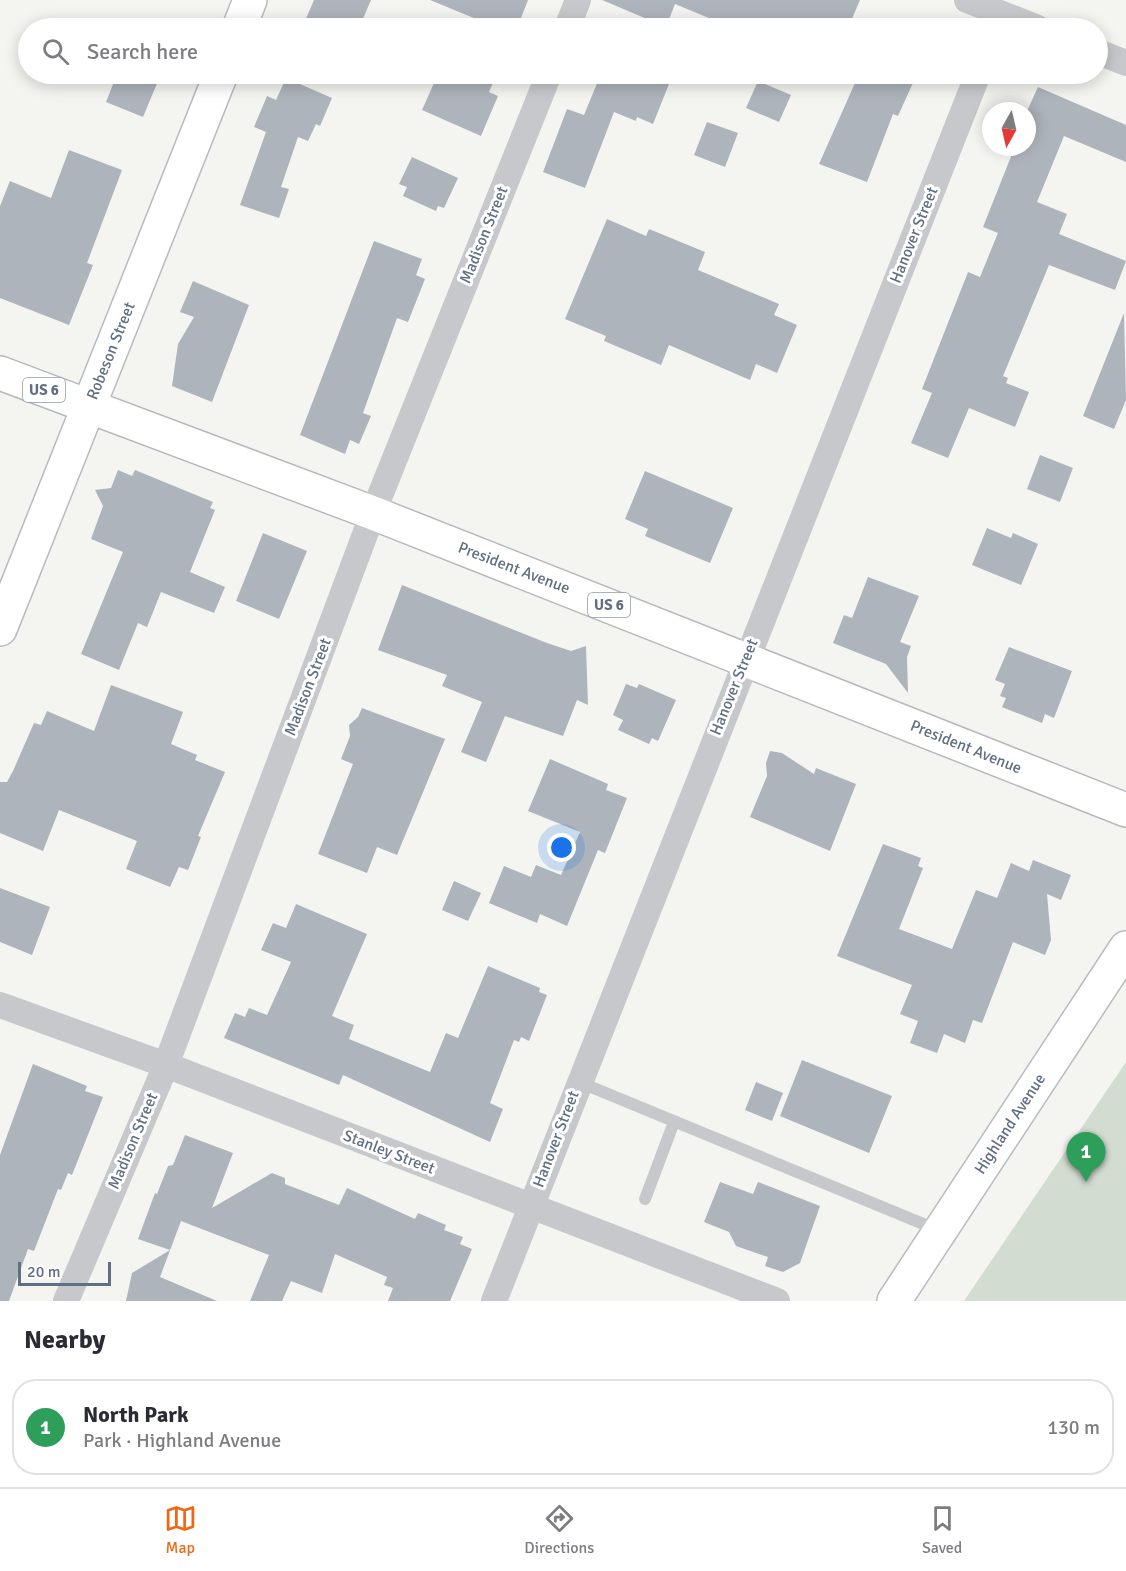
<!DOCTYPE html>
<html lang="en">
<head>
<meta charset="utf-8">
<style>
  :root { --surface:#fff; --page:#f2f2f3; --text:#2b2b33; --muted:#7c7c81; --line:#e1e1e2; --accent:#f06714 }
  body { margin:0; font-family:Signika,sans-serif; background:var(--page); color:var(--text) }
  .compass { position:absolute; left:982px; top:102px; width:54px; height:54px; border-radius:50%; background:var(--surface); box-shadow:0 3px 15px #0003; rotate:188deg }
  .scale { position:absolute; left:18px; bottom:15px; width:93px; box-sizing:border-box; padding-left:6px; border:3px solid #616f83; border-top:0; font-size:16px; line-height:21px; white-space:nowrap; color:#616f83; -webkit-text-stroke:4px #fff; paint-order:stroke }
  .you { position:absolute; left:562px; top:848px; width:21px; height:21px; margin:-15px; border:4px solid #fff; border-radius:50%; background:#1a73e8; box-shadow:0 0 0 9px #1a73e833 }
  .badge { display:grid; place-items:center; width:39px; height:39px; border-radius:50%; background:var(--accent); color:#fff; font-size:20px; font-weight:700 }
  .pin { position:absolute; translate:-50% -50px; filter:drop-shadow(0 2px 3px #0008) }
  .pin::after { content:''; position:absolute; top:32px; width:21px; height:18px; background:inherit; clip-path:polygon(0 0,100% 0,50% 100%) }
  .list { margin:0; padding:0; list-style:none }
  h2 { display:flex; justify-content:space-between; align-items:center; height:78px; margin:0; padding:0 24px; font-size:26px }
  h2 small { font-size:20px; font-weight:400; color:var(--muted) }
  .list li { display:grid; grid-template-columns:39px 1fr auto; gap:18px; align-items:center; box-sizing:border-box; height:96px; margin:0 12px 12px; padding:0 12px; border:2px solid var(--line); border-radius:24px }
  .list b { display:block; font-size:22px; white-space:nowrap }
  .list p { margin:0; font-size:20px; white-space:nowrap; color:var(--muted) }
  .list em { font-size:20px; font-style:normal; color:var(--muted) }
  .icon { flex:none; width:33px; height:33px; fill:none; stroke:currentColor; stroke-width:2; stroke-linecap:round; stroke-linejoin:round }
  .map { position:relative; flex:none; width:1126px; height:1301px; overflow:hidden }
  .search { position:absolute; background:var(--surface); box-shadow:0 3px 15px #0003; left:18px; right:18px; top:18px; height:66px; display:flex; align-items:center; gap:15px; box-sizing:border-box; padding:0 21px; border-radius:33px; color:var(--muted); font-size:22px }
  .sheet { height:186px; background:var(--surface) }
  nav { display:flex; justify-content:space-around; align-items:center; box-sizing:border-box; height:84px; border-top:2px solid var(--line); background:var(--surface); font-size:16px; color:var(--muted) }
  nav a { display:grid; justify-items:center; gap:3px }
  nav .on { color:var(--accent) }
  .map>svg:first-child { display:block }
</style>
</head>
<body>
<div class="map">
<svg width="1126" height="1301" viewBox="0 0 1126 1301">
  <rect width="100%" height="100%" fill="#f4f5f0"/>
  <path fill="#d3dcd1" d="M1126,1062v239h-162z"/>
  <g fill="#aeb4bb">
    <path d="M314,0h57l-12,28h-57z"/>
    <path d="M430,0h98l-11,28h-19z"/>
    <path d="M602,0h258l-12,28h-67l-27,-10 -4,10h-17l-58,-24 -9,23z"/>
    <path d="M117,74h44l-18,43 -37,-15z"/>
    <path d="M438,74h59l-8,18 9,4 -17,40 -59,-26z"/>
    <path d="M601,74h44l24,10 -16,40 -16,-7 -1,4 -22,-9 -29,76 -42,-16 24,-63 17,6z"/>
    <path d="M859,74h58l-19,42 -5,-2 -26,68 -48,-18z"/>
    <path d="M286,78l46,20 -12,28 -4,-2 -8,17 -10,-4 -17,50 8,2 -10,29 -39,-13 26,-73 -12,-5 13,-31 9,4z"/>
    <path d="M758,81l33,14 -12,27 -33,-14z"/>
    <path d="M1038,87l88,38v37l-62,-26 -27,66 30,12 -8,20 67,27 -11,29 -66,-25 -46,111 5,2 -2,5 23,9 -14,35 -46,-19 -21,50 -37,-15 21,-50 -10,-4 46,-117 12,5 18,-44 -15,-6 29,-73 -3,-1 3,-6h15v-36z"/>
    <path d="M707,122l31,11 -13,34 -31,-12z"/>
    <path d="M69,150l53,20 -35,93 6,2 -24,60 -69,-27v-92l10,-25 41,17z"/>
    <path d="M412,157l46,21 -14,30 -6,-2 -2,5 -33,-15 4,-9 -8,-3z"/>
    <path d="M607,219l39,17 3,-7 56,23 -7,18 81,34 -5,11 23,10 -20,48 -21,-9 -6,16 -81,-35 -8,20 -57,-24 2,-5 -41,-17z"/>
    <path d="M374,241l48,18 -6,16 9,4 -17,43 -11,-4 -34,95 8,3 -12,28 -9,-4 -5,14 -45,-19z"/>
    <path d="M193,281l56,24 -37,97 -40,-16 6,-42 16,-27 -14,-5z"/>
    <path d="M1124,313l2,87 -12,29 -31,-13z"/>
    <path d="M1040,455l33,13 -13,34 -33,-13z"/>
    <path d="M118,470l14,6 3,-6 78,32 -3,6 5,2 -25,62 35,15 -11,26 -53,-21 -14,35 -9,-4 -19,47 -38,-16 42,-102 -32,-13 12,-33 -8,-16 16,-2z"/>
    <path d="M645,471l88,37 -23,55 -65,-27 3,-7 -23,-10z"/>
    <path d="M987,528l24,10 2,-5 25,11 -17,41 -49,-20z"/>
    <path d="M263,533l44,18 -28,68 -43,-18z"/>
    <path d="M868,577l51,19 -19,46 11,4 -4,11 1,36 -22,-29 -53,-21 11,-28 8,3z"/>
    <path d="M402,585l145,58 24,8 15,-5 2,59 -11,-5 -14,36 -58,-20 -19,46 -25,-10 21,-50 -40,-16 5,-11 -69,-25z"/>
    <path d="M1009,647l63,24 -18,47 -9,-4 -3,9 -40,-16 4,-9 -6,-2 5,-12 -10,-4z"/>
    <path d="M626,684l11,4 2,-4 37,16 -18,41 -6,-3 -3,6 -31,-14 5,-10 -10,-5z"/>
    <path d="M111,685l72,27 -12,32 26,11 -2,5 30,12 -27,64 3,1 -13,33 -9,-3 -9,20 -44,-18 11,-28 -78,-31 -16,41 -43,-18v-51h7l6,-11 21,-48 7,2 6,-14 47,20z"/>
    <path d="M362,708l83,31 -48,116 -20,-8 -10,26 -49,-19 35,-90 -12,-5 9,-23 -1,-11 9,-8z"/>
    <path d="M770,751l12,2 32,21 2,-6 40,16 -26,67 -80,-34 17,-41 -1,-13z"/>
    <path d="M550,759l58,25 -2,6 21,8 -22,55 -7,-3 -31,76 -27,-12 -3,9 -48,-20 15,-37 27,11 5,-12 25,10 19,-43 -52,-21z"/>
    <path d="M883,844l38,14 -3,8 5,2 -24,61 53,20 24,-59 21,8 14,-35 18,8 4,-11 38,15 -10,25 -14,-6 4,46 -6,15 -32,-13 -31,81 -9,-3 -8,23 -21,-9 -7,19 -27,-10 8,-22 -18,-7 12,-29 -75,-29z"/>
    <path d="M454,881l27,12 -13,28 -26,-11z"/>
    <path d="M0,888l50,19 -18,48 -32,-13z"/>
    <path d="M296,904l71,30 -35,82 22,9 -5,14 81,33 16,-39 12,5 30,-72 52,22 -1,4 8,3 -18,46 -8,-4 -2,5 -5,-2 -24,63 13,6 -13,33 -147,-67 -4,10 -115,-47 11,-25 10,4 4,-9 18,7 24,-53 -30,-12 12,-27 13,5z"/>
    <path d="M802,1060l90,36 -23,57 -89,-37z"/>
    <path d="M33,1064l54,22 -2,5 18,6 -31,78 -4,-2 -7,17 -3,-1 -24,62 -6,-2 -19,52h-9v-146z"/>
    <path d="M756,1082l27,11 -11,28 -27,-11z"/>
    <path d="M185,1135l48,18 -21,55 60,-35 13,5v6l54,21 8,-17 68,31 3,-6 28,12 -2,5 19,7 -3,7 12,5 -22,52h-62l5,-13 -9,-3 3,-8 -52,-23 -13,39 -31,-12 -9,20h-32l19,-46 -88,-34 -21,56 57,24h-91l6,-28 38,-23 -32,-11 17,-46 2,1 11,-28 5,-1z"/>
    <path d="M720,1182l33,12 5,-12 62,24 -20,57 -17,9 -18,-6 3,-9 -32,-11 -7,-14 -25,-10z"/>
  </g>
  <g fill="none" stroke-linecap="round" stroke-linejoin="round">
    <defs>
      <g id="secondary">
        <path d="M239,28l11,-28"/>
        <path d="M0,629l221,-555"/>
        <path d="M894,1301l232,-353"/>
      </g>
      <path id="primary" d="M0,373l373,140 753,297"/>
    </defs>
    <use href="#secondary" stroke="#b8bbc0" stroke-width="36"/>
    <use href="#primary" stroke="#b6b9be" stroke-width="36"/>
    <g stroke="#c6c8cc" stroke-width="12">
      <path d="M579,1082l359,148"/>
      <path d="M645,1199l29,-77"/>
    </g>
    <g stroke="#c6c8cc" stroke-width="26">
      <path d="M967,0l71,28"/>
      <path d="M567,28l11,-28"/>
      <path d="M1098,52l28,11"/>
      <path d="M0,1005l166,60 611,236"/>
      <path d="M66,1301l100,-236 207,-552 176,-439"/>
      <path d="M494,1301l484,-1227"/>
    </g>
    <use href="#secondary" stroke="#fff" stroke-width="33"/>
    <use href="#primary" stroke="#fff" stroke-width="33"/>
  </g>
  <g text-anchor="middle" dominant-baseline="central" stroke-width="6" stroke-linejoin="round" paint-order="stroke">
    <g fill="#fff" stroke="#909aa8" stroke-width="1.5">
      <rect x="23" y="378" width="42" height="24" rx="4.5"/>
      <rect x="588" y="593" width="42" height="24" rx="4.5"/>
    </g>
    <g font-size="15" font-weight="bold" fill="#616f83">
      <text x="44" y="390">US 6</text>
      <text x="609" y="605">US 6</text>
    </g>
    <g font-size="16" fill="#616f83" stroke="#fff">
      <text transform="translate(484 235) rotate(-68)">Madison Street</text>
      <text transform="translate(914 235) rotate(-68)">Hanover Street</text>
      <text transform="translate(111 351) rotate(-68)">Robeson Street</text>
      <text transform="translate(514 568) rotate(21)">President Avenue</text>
      <text transform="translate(308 687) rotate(-69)">Madison Street</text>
      <text transform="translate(734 687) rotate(-68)">Hanover Street</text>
      <text transform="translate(966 747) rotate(22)">President Avenue</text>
      <text transform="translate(1010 1124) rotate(-57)">Highland Avenue</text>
      <text transform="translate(556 1139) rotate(-69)">Hanover Street</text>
      <text transform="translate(133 1141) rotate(-67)">Madison Street</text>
      <text transform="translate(389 1152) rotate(21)">Stanley Street</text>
    </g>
  </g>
</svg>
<svg class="compass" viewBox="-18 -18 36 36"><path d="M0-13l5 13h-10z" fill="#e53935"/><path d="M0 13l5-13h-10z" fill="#7c7c81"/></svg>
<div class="scale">20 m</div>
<div class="you"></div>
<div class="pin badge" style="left:1086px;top:1182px;background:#2e9e5b">1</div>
<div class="search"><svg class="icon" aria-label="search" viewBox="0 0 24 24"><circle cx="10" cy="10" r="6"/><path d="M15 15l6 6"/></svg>Search here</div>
</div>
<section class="sheet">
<h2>Nearby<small></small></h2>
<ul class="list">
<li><span class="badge" style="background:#2e9e5b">1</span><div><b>North Park</b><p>Park · Highland Avenue</p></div><em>130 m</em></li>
</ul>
</section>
<nav>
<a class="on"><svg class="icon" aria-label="map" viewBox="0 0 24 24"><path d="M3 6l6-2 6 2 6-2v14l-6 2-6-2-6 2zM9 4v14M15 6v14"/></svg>Map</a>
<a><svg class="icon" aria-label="directions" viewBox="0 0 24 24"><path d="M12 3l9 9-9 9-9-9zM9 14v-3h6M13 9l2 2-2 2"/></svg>Directions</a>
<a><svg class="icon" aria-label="saved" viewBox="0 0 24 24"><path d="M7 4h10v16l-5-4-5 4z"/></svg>Saved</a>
</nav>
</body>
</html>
